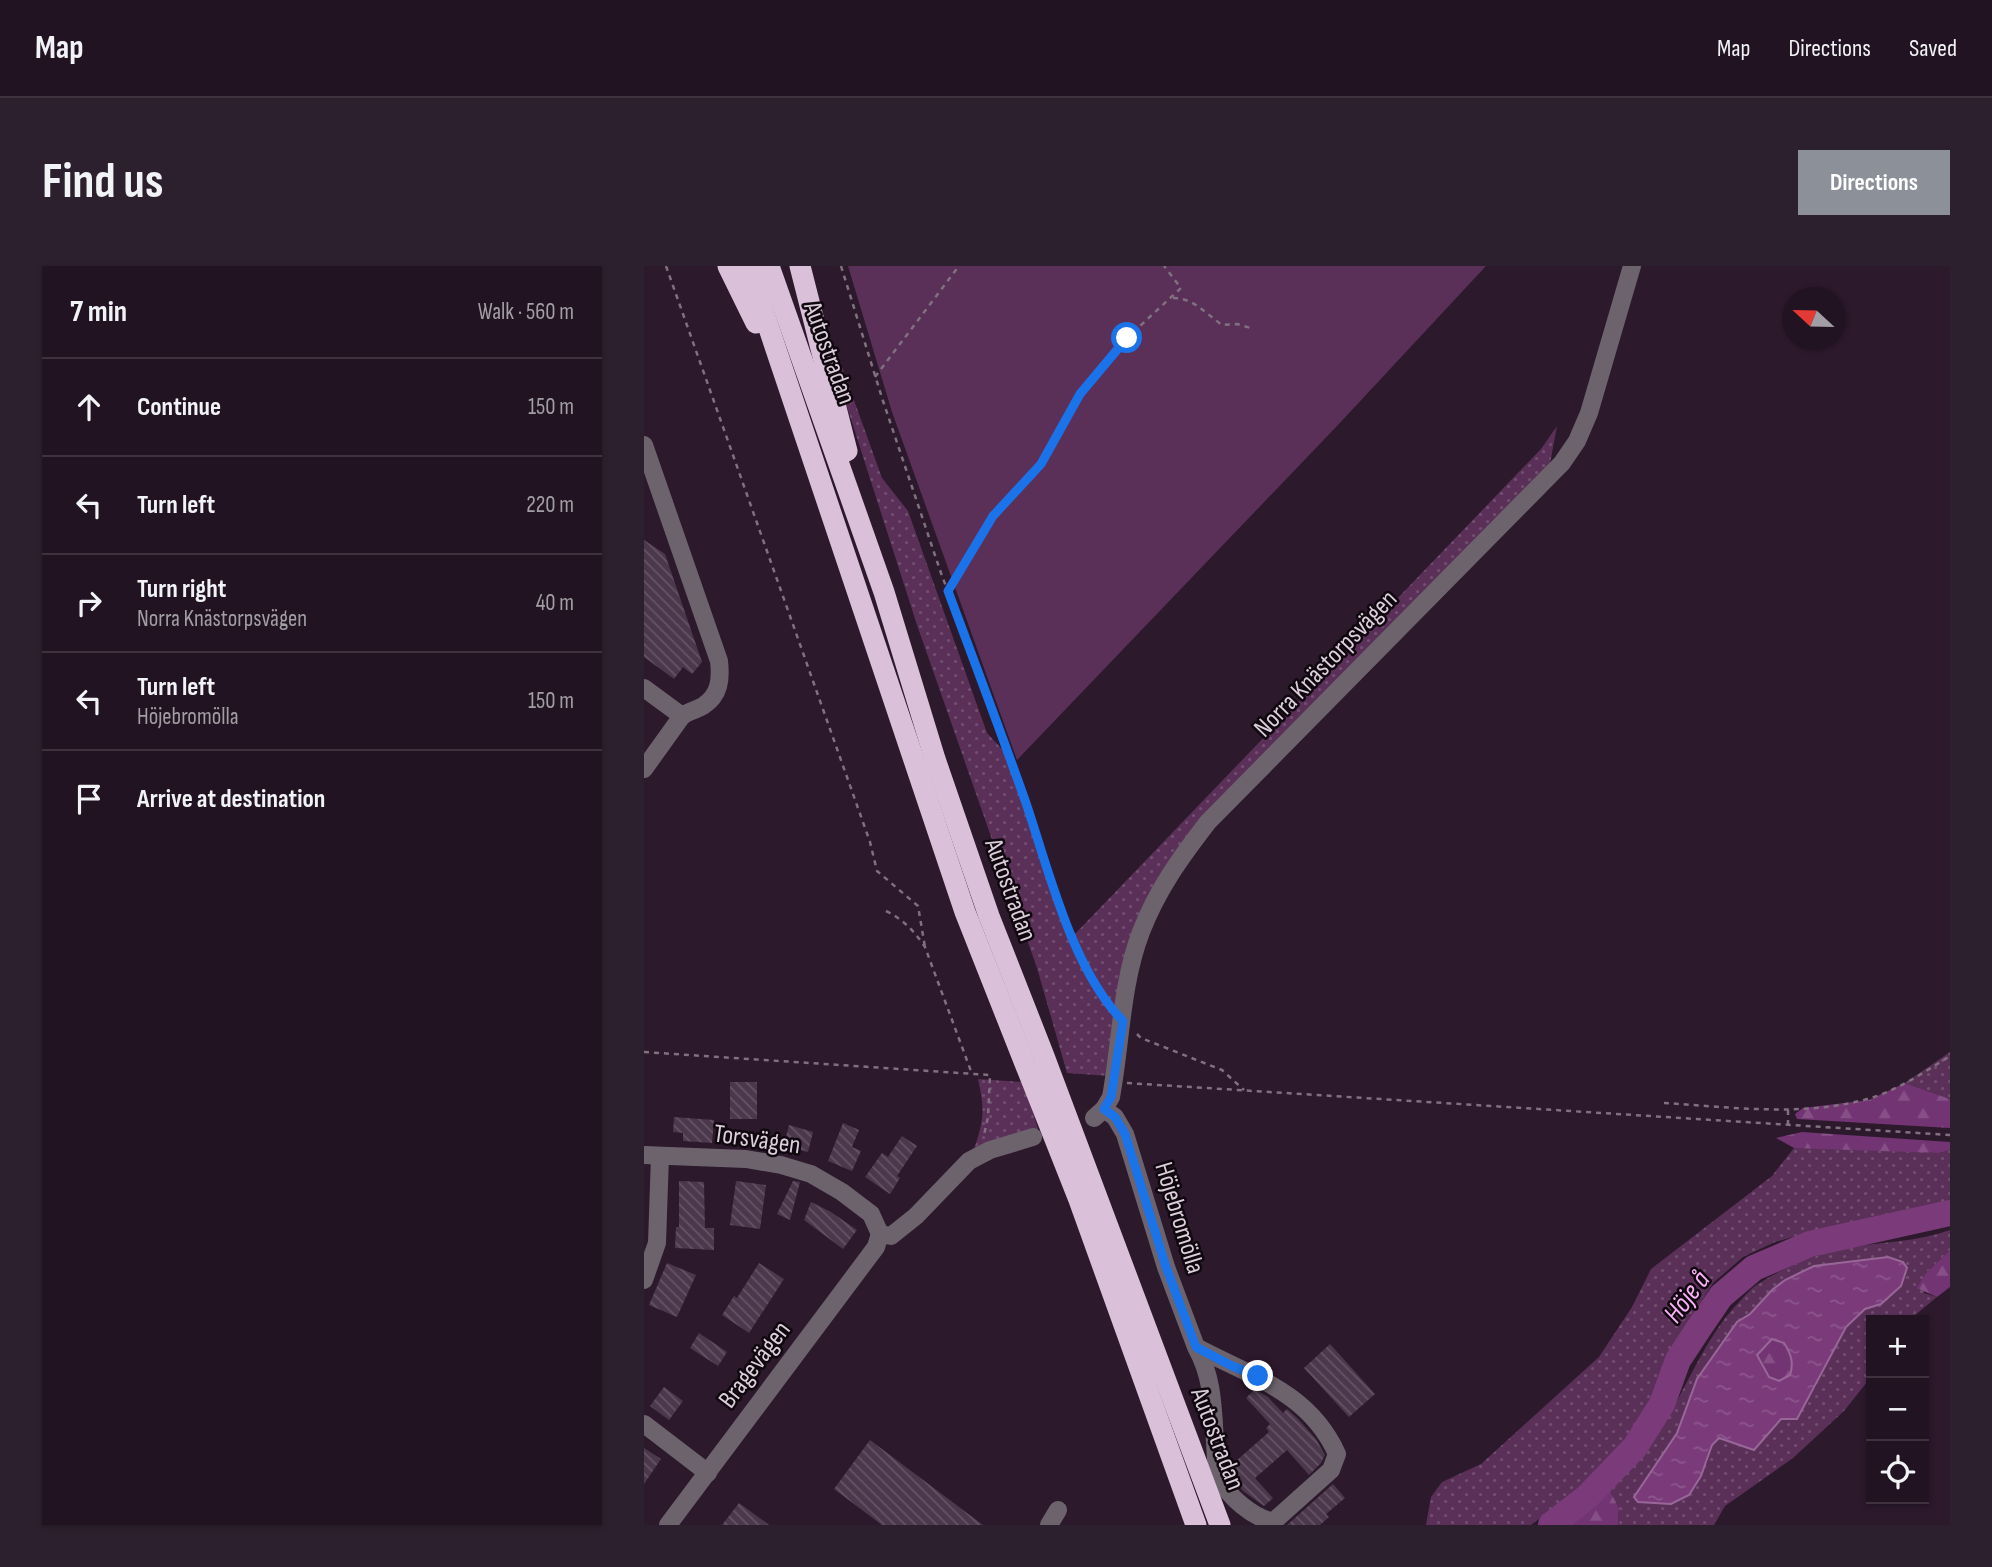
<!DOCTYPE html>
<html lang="en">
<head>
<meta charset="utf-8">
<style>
  :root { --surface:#211321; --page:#2d202e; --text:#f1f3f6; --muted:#a29ea5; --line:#3e323f; --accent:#8c9099 }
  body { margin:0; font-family:"Sofia Sans Condensed",sans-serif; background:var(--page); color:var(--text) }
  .controls { position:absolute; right:21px; bottom:21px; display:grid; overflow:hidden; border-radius:0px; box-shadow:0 2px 5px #0004 }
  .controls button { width:63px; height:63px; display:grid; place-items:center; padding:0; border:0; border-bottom:2px solid var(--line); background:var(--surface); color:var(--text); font:35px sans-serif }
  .compass { position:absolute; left:1138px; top:21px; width:63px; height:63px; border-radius:50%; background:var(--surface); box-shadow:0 2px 5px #0004; rotate:292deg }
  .stop { position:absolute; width:21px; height:21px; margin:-16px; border:5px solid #1a73e8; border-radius:50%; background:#fff }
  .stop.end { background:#1a73e8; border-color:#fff; box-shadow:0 2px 7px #0008 }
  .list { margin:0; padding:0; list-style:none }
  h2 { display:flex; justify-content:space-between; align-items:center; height:91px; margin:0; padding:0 28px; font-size:30px }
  h2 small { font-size:23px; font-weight:400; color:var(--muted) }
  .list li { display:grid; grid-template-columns:46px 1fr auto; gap:21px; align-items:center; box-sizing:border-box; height:98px; padding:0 28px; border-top:2px solid var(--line) }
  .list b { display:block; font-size:26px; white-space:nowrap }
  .list p { margin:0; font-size:23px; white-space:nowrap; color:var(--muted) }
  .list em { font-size:23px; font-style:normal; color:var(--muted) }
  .icon { flex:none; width:38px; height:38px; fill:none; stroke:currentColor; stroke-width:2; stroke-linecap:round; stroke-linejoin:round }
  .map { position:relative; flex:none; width:1306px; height:1259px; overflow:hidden; border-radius:0px }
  header { display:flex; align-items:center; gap:42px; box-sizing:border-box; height:98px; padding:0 35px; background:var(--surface); border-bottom:2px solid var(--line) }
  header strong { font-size:33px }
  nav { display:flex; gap:38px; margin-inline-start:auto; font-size:24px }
  .intro { display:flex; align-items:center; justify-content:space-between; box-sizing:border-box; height:168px; padding:0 42px }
  h1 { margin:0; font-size:49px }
  .button { padding:18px 32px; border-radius:0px; background:var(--accent); color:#fff; font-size:24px; font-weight:700 }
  main { display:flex; gap:42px; padding:0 42px }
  aside { flex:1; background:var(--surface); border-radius:0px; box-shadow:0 2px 5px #0004 }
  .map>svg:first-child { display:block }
</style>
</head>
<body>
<header>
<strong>Map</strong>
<nav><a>Map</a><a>Directions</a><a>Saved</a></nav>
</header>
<div class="intro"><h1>Find us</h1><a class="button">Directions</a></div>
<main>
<aside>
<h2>7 min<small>Walk · 560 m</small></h2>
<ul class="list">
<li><svg class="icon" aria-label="ahead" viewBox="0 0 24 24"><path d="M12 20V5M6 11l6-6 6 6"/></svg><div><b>Continue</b></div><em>150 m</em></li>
<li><svg class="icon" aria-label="left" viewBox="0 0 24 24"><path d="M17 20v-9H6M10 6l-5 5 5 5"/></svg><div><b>Turn left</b></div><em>220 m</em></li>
<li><svg class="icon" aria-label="right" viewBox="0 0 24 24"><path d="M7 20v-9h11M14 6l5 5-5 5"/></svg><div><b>Turn right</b><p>Norra Knästorpsvägen</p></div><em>40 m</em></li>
<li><svg class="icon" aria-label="left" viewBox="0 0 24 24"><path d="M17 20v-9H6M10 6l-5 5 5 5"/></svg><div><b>Turn left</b><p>Höjebromölla</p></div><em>150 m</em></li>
<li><svg class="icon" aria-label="arrive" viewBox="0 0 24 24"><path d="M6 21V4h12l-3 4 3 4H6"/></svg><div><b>Arrive at destination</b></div></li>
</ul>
</aside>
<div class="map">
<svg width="1306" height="1259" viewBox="0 0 1306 1259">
  <defs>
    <pattern id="grass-dots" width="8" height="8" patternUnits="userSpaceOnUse" patternTransform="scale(1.75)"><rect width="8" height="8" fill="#5a3059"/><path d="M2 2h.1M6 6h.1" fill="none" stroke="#714d70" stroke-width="1.8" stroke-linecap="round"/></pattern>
    <pattern id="forest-firs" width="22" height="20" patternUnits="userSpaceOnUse" patternTransform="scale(1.75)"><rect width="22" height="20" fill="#733473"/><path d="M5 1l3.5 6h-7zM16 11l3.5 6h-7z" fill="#865086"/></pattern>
    <pattern id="water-ripples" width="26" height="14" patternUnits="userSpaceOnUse" patternTransform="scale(1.75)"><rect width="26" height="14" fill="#7b3b7b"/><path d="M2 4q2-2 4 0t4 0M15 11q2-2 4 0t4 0" fill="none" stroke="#8d568d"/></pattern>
    <pattern id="building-back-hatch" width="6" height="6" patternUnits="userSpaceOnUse" patternTransform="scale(1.75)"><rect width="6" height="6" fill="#4c384c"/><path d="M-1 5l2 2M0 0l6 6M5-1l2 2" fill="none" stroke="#655465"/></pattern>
  </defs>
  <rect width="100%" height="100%" fill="#2c192c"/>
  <g fill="url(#grass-dots)" fill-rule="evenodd">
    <path d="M180,69l17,29 41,114 26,33 79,222 27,29 60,173 467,-486 16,-23 -8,43 -316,318 -86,119 -38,170 -42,-3 -30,-105 -120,-343z"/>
    <path d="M1306,786v47l-45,-16z"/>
    <path d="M334,813l45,3 15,47 -65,23c11,-31 12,-41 5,-73z"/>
    <path d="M1172,881l123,6 11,-3v54l-86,20 -57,9 -32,9 -32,15 -30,26 -26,41 -42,89 -15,26 -23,25 -45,38 -31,23h-105l5,-28 11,-15 39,-18 118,-107 33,-50 19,-38 121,-93 22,-28z"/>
    <path d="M1306,964v20l-24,23 -2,20 13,4 -28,23h-38v57l-27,34 -51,47 -68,48 -11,19h-96l1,-17 -11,-21c63,-40 79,-131 131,-185 6,-6 11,-13 19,-18 26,-17 57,-30 88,-36 34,-6 71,-6 104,-18zM1244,991l-7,47 -16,5 -19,18 -13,21 -18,40 -34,30 -27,32 -35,-12 -7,7 -5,18 -36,41 -33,-2 19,-40 20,-29 20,-54 40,-57 13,-8 22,-24 13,-10 30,-14z"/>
  </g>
  <g fill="url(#forest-firs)">
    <path d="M1261,817l45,16v29l-153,-9 -2,-5 8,-6 66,-8z"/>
    <path d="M1158,866l148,10v8l-11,3 -145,-5 -18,-10z"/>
    <path d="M1306,984v37l-13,10 -20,-9 9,-15z"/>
    <path d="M1129,1073l11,3c7,12 10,20 6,33l-11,6 -10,-3 -12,-23z"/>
    <path d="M964,1221l11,21 -1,17h-53l36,-29z"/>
  </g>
  <path fill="#5a3059" d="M204,0h638l-149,160 -320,334 -125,-348z"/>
  <path fill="url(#water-ripples)" stroke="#986798" stroke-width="2" fill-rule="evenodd" d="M1244,991l15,5 4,6 -6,18 -20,18 -16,5 -19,18 -49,92h-16l-27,31 -35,-12 -7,7 -11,31 -12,19 -18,9 -33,-2 -4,-5 43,-64 20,-54 40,-57 13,-8 22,-24 13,-10 29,-14zM1128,1073l12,4c7,11 10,19 6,32l-11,6 -10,-4 -12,-22z"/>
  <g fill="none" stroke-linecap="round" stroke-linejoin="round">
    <path stroke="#7b3b7b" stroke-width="26" d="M907,1259l36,-28 48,-50 27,-43 16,-44 21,-32 22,-32 33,-28 56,-24 140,-31"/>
  </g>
  <g fill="url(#building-back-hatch)">
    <path d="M0,274l21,14 37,108 -10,12 -9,-7 -9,12 -30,-22z"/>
    <rect x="86" y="816" width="27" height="37"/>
    <path d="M30,851l40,3 -2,23 -29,-2v-8l-10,-1z"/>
    <path d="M199,857l16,7 -7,17 9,4 -9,20 -24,-10z"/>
    <path d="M145,859l24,7 -5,20 -24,-7z"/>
    <path d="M258,870l15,10 -20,30 3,2 -10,16 -25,-17 17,-24 6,4z"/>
    <path d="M35,915l25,1 1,46h9v22l-39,-2 1,-21h3z"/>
    <path d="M92,915l30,4 -6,44 -30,-4z"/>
    <path d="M149,915l7,1 -10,38 -13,-6z"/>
    <path d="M167,936l20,10 26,18 -14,19 -39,-29z"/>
    <path d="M23,997l29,12 -19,42 -28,-12z"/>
    <path d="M115,997l25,16 -35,54 -27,-18 12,-19 3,2z"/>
    <path d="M55,1067l28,19 -9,14 -28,-18z"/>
    <path d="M686,1078l45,50 -26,23 -45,-49z"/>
    <path d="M20,1121l19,14 -14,19 -19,-14z"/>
    <path d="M611,1123l13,8 15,16 4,-4 11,10 18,20 9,16 -4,8 -12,12 -22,-25 -32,28 18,20 -9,8 -21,-15 -9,-11 -6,-12 41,-36 -3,-4 4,-4 -24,-26z"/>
    <path d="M226,1174l113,85h-101l-48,-36z"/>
    <path d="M0,1182l17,11 -17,25z"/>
    <path d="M689,1218l12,14 -19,16 3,3 -9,8h-33z"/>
    <path d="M95,1237l30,22h-47z"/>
  </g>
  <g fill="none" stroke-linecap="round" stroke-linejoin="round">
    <g stroke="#817180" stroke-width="2.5" stroke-dasharray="5 5" stroke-linecap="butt">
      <path d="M22,0l204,576 7,29 41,35 7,41"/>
      <path d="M197,0l42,135 58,172 63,168 75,216 29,47"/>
      <path d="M529,32c21,0 32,15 49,27l15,-1 17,5"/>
      <path d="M231,111l84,-111"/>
      <path d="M304,325l45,-75 48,-52 47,-82 39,-44 54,-50 -17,-22"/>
      <path d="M242,645c17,8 29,21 39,36l47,127"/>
      <path d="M493,768l4,4 81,32 22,20"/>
      <path d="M0,786l346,23 -2,42 -4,18"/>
      <path d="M483,817l823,52"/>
      <path d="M1020,837c68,4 143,15 210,-6 27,-9 52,-26 76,-41"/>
      <path d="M1144,844v14"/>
    </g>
    <g stroke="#6d636d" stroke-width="18">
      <path d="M0,179l75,216c2,18 1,34 -16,45 -7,4 -14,5 -21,10"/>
      <path d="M0,422l38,28 -38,53"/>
      <path d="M460,843l11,8 10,17 41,133 30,80c56,30 113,45 141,107l-6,16 -58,52c-20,-5 -44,-24 -53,-43 -5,-10 -4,-26 -5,-37 -2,-33 -2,-65 -19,-95"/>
      <path d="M450,852l10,-9 7,-12c10,-54 10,-113 30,-165 16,-42 40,-75 67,-110l354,-359 15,-22 12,-28 43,-147"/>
      <path d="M0,889l102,4 35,6 30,9 31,18 29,22 9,20"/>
      <path d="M236,968l11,2 25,-20 53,-55 21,-11 43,-13"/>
      <path d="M0,1014l13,-37 3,-87"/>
      <path d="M0,1158l64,49"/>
      <path d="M24,1259l208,-278 4,-13"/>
      <path d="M405,1259l9,-15"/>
    </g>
    <g stroke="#dac0d9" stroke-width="21">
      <path d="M84,0l28,57"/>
      <path d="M104,0l217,646 114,288 117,325"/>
      <path d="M125,0l115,326 51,167 54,157 55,140 176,469"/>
      <path d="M156,0l47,185"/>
    </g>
  </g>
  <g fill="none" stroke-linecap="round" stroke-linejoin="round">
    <path stroke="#1a73e8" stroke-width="9" d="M483,72l-47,56 -39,70 -48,52 -45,75c26,70 53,141 78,212 23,68 46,166 97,218l-12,76 -7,12 11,8 10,17 41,133 30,80 36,19 26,10"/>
  </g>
  <g text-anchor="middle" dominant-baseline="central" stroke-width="5" stroke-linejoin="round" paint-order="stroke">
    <g font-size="26" fill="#dccfdb" stroke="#10080f">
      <text transform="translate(185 87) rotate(70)">Autostradan</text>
      <text transform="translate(682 398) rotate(-46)">Norra Knästorpsvägen</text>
      <text transform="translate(366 624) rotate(70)">Autostradan</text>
      <text transform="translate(113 874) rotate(8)">Torsvägen</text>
      <text transform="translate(535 952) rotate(73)">Höjebromölla</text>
      <text transform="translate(111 1099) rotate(-53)">Bragevägen</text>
      <text transform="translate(573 1173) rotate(69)">Autostradan</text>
    </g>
    <g font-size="28" font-style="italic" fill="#f9b1f7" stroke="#10080f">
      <text transform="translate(1043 1031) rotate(-53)">Höje å</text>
    </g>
  </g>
</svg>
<div class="controls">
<button>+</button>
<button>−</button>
<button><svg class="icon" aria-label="locate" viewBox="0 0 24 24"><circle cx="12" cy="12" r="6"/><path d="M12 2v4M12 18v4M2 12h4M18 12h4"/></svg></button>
</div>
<svg class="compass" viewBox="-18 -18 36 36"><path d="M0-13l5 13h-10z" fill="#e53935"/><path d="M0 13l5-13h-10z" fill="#a29ea5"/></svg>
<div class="stop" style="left:483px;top:72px"></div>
<div class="stop end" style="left:614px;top:1110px"></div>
</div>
</main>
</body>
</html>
